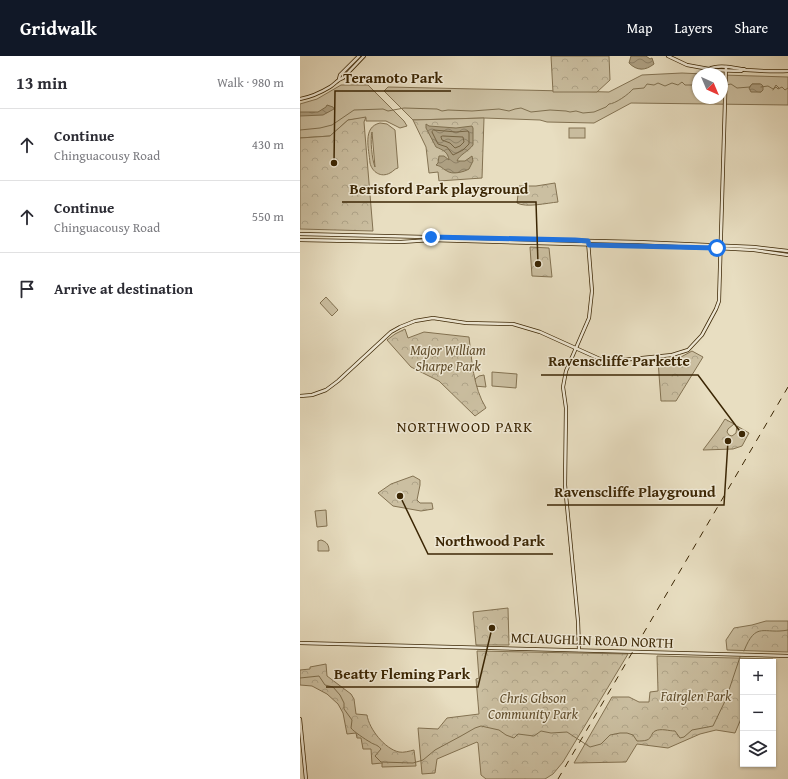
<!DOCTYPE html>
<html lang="en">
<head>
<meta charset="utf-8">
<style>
  :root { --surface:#fff; --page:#f2f2f3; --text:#2b2b33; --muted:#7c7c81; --line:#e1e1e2; --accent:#111827 }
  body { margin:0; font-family:"Gentium Book Plus",serif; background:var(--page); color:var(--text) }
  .controls { position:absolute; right:12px; bottom:12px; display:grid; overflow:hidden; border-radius:0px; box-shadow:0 1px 3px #0004 }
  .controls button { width:36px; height:36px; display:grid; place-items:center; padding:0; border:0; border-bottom:1px solid var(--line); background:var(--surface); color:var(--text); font:20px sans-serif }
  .compass { position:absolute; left:392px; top:12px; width:36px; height:36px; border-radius:50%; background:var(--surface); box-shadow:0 1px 3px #0004; rotate:136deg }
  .stop { position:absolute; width:12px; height:12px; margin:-9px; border:3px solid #1a73e8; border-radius:50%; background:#fff }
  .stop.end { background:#1a73e8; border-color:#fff; box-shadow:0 1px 4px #0008 }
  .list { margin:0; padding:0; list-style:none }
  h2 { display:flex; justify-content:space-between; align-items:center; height:52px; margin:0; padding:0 16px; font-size:17px }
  h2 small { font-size:13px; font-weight:400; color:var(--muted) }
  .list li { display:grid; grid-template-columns:26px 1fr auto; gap:12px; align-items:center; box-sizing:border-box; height:72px; padding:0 16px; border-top:1px solid var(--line) }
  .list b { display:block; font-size:15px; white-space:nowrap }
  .list p { margin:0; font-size:13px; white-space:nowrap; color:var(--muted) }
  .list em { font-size:13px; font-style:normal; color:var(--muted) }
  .icon { flex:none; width:22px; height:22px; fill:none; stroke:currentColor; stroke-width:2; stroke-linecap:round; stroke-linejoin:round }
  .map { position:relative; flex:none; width:488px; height:723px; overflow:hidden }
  header { display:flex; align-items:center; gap:24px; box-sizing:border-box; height:56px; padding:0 20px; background:var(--accent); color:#fff }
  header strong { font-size:19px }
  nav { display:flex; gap:22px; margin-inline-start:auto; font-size:14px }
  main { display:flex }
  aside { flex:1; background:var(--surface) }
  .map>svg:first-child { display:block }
</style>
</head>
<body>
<header>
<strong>Gridwalk</strong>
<nav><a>Map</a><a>Layers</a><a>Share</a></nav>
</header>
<main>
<aside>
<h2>13 min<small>Walk · 980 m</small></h2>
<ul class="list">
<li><svg class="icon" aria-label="ahead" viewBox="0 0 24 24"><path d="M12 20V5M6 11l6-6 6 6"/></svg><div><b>Continue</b><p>Chinguacousy Road</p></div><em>430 m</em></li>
<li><svg class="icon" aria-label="ahead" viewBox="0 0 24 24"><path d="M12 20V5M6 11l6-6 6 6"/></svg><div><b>Continue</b><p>Chinguacousy Road</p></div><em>550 m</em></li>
<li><svg class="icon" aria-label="arrive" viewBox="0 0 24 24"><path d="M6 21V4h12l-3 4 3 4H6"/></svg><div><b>Arrive at destination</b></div></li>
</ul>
</aside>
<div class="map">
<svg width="488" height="723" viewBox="0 0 488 723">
  <defs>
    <pattern id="forest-crowns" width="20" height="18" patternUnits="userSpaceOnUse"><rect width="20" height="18" fill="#cbbfa1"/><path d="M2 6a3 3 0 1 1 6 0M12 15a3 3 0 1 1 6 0" fill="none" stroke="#afa489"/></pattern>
    <pattern id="water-waves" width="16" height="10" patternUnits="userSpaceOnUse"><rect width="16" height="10" fill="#ad9f81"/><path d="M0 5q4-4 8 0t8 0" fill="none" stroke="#8e8167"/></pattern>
  </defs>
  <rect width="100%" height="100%" fill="#e8dec1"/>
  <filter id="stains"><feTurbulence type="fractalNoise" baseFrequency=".005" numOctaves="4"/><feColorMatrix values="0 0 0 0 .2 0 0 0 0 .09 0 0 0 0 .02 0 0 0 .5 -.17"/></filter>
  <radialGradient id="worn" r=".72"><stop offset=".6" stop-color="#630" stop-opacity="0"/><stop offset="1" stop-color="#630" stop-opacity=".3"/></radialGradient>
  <g fill="#cbbfa1" stroke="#837252" fill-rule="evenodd">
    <path d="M382,17l21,1h-5v24h24v-23l66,2v28l-157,-2 -37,20 -47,-1 -7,-2 -56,-2 -71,2 -29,-29 4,-4 221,5 33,-17zM452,28h8l2,2 -1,6 -9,-1 -2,-5z"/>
    <path d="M41,29h27l36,36 3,5 -7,2 -14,-7h-20v-3l-18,2 -18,16 -30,2v-34l17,-5z"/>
    <path d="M80,67l7,1 8,6 3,38c-4,1 -4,3 -8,5 -9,5 -18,-1 -20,-10 -1,-14 -8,-36 10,-40zM72,76l3,35c-3,-7 -5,-28 -3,-35z"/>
    <rect x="269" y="72" width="16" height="10"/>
    <path d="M192,316l25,2 -1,14 -24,-2z"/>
    <path d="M184,319l2,12 -12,-1 1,-7 4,-3z"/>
    <path d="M26,454l1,16 -10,1 -2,-16z"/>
    <path d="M21,484c6,2 8,5 8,11h-11v-10z"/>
  </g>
  <g fill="url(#forest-crowns)" stroke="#837252">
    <path d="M251,0h58l1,24 -13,12h-44z"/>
    <path d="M66,61l-2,5 9,109 -73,-2v-91l30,-2 18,-16z"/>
    <path d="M184,62l-2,60 -43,3 -1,-9 -9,1 -3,-26 -13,-27z"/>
    <path d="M255,127l3,19c-11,1 -32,6 -41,1l2,-17h17z"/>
    <path d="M230,191l19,1 3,29 -20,-1z"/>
    <path d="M26,241l12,13 -6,6 -12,-13z"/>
    <path d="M105,273l3,9 16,-6 45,5c3,24 4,50 17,71l-11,8 -36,-35 -28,-14 -24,-27 8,-6z"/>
    <path d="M392,295l11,6 -27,44h-15l-3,-40 23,-4z"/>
    <path d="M425,363l9,5 -6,5 -1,3 2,3 3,1 4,-3 1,-7 12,7 -7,13 -9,3 -30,1 15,-20z"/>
    <path d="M113,420l7,4v5l-3,15 3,3h12l1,6 -12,2 -28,-5 -15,-13 13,-9z"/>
    <path d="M208,552l1,37h-33l-3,-33z"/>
    <path d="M466,565h22v31l-61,-2 -1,-10 8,-12 18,-3z"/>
    <path d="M177,595l151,3 -65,108 -10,12 -8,5h-59l-5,-4 -3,-32 -1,-1 -40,17 -2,14 -13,1 -4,-46 20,1 9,-11 32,-4 -3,-35 3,-1z"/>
    <path d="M357,600l116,3 -2,3h-28v52l-8,19 -19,-3 -16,4 -32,14 -31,-4 -11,18 -52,1 38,-66h17l10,5h10l1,-10 8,-1z"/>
    <path d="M26,608l1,12 24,18 3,5 2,15 11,1c2,14 18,34 32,37 4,1 11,-1 15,-2l2,16 -34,1v-4l-10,1 -1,-15h-8l-2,-11h-4l-1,-5 -9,1 -4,-21 -5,-9 -11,-10 -15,-8 -12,-1v-15l10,-1v-2z"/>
  </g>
  <g fill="url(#water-waves)" stroke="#7f6f4f">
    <path d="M331,0h15l4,3 2,-1 2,6c-9,7 -17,7 -25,-1z"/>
    <path d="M452,28h9l2,2v4l-2,2h-10l-2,-4z"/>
    <path d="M27,49l6,2 1,2 -11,6 -23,1v-4h18l8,-5z"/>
    <path d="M126,68l3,2 27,2 16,-2 1,2v17c-4,6 -14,10 -16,16h8l7,-5 1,5 -4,8c-5,3 -17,6 -22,2 -6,-3 -4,-4 -11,-6l2,-2 1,-7h5l5,4c-1,-8 -6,-10 -13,-13l-10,-19z"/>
  </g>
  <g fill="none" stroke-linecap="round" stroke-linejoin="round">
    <g stroke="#746242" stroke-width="1">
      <path d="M134,74l22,2 12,-1 1,2v11l-6,6 -10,5 -6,-8 -9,-3 -6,-12z"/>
      <path d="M143,80l20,1 1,5 -4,4 -5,2 -5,-5 -8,-3 -1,-3z"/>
    </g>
    <g stroke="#7f6f4f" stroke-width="1">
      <path d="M422,30l9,-2 6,4 13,-1"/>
      <path d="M461,31l7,-1 5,3 3,-2 2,2 4,-2 3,3 3,-2"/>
      <path d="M473,34l3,-5 3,3"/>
      <path d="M0,74l20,-2 12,-3 22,-15 29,-1 5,2 16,-3 33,1 5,2 6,-1 24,1 27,-2 10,2 6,-2 6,-1 10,4 19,-2 16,1 4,1 6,-1 7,2 11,-1 12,-5 3,-3c6,0 20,-10 24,-15l11,-1 3,-4 7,1 4,-2 7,3 7,-3 6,2 4,-3 3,3h13"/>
      <path d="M444,595c12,-31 20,-16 44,-21"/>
      <path d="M0,622l19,-2 6,9 8,2 7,8 4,8v6l8,11 -1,8c2,3 15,12 19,14 4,3 7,2 11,7l-6,7 6,6 32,1 10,-3 12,-10 26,-14 14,-8 6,-2 18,4 7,5 8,3 4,-4 16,2 7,-5 10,2 16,-1 23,15 11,-3 9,-9 10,-2h7l6,2 4,6c3,0 7,0 10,-1 5,-2 4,-7 8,-9 6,-3 14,0 20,0l5,7 4,-1 8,-7 21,-4 13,-27 14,-42"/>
    </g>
    <defs>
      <g id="secondary">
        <path d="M368,0l19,9 22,4 3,1 29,1 3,-2"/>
        <path d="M409,13c10,-5 27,-1 37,1 14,1 28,2 42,1"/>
        <path d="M39,23l1,-4 19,-19"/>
        <path d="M0,43c11,-2 20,-6 30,-12 5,-3 8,-8 13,-9l21,-22"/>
        <path d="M0,178l338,8 116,5 34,4"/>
        <path d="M0,184l101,2 30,-2 286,8 37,2 34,5"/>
        <path d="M0,340l12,-1 14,-5 12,-9 53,-49 9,-5 15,-6 18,-3 33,5 47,1 27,8 62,28h20l50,-5 16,-5 14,-15 14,-26 3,-8 7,-234"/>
        <path d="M0,587l488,13"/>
        <path d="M279,594l-1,-29 -13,-136 1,-77 -3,-21 3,-16 23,-53 3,-27 -4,-50"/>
        <path d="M0,663l6,60"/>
      </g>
    </defs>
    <use href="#secondary" stroke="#3b2604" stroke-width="4"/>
    <use href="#secondary" stroke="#f0ead7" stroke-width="2.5"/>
    <path stroke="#3b2604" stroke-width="1" stroke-dasharray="7 7" stroke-linecap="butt" d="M258,723l230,-392"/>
  </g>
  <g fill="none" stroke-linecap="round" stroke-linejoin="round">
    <path stroke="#1a73e8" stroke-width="5" d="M131,181l144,3 13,1 1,4 128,3"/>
  </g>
  <g text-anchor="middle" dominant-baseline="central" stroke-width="3" stroke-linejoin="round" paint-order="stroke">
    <g font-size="14" font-style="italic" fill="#5f4c2b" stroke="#f0ead7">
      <text x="148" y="294">Major William<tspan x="148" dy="16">Sharpe Park</tspan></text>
      <text x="396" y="640">Fairglen Park</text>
      <text x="233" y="642">Chris Gibson<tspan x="233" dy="16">Community Park</tspan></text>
    </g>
    <g font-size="14" fill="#3b2604" stroke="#f0ead7">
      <text transform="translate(292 584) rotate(2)">MCLAUGHLIN ROAD NORTH</text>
    </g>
    <g font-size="15" letter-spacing="1" fill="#3b2604" stroke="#f0ead7">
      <text x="165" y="370">NORTHWOOD PARK</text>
    </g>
  </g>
  <path fill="none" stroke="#3b2604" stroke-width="1.5" d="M34 107L35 35H151M238 208L236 146H42M442 378L398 319H241M428 385L424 449H247M100 440L128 498H253M192 572L178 631H26"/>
  <g fill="#3b2604" stroke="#f0ead7" stroke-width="1.5">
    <circle cx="34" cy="107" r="4"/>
    <circle cx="238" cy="208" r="4"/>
    <circle cx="442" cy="378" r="4"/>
    <circle cx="428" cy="385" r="4"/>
    <circle cx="100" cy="440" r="4"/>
    <circle cx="192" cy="572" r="4"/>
  </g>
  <g font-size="15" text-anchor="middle" font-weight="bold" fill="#3b2604" stroke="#f0ead7" stroke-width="3" stroke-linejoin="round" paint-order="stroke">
    <text x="93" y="27">Teramoto Park</text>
    <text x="139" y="138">Berisford Park playground</text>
    <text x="319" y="310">Ravenscliffe Parkette</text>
    <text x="335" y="441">Ravenscliffe Playground</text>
    <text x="190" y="490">Northwood Park</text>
    <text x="102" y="623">Beatty Fleming Park</text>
  </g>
  <rect width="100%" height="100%" filter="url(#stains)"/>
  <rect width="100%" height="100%" fill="url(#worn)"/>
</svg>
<div class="controls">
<button>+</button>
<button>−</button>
<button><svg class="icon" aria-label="layers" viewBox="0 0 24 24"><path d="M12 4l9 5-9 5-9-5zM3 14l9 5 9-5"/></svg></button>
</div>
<svg class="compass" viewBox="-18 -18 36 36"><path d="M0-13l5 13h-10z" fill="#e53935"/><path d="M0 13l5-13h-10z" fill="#7c7c81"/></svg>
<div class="stop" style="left:417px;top:192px"></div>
<div class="stop end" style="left:131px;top:181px"></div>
</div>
</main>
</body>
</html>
